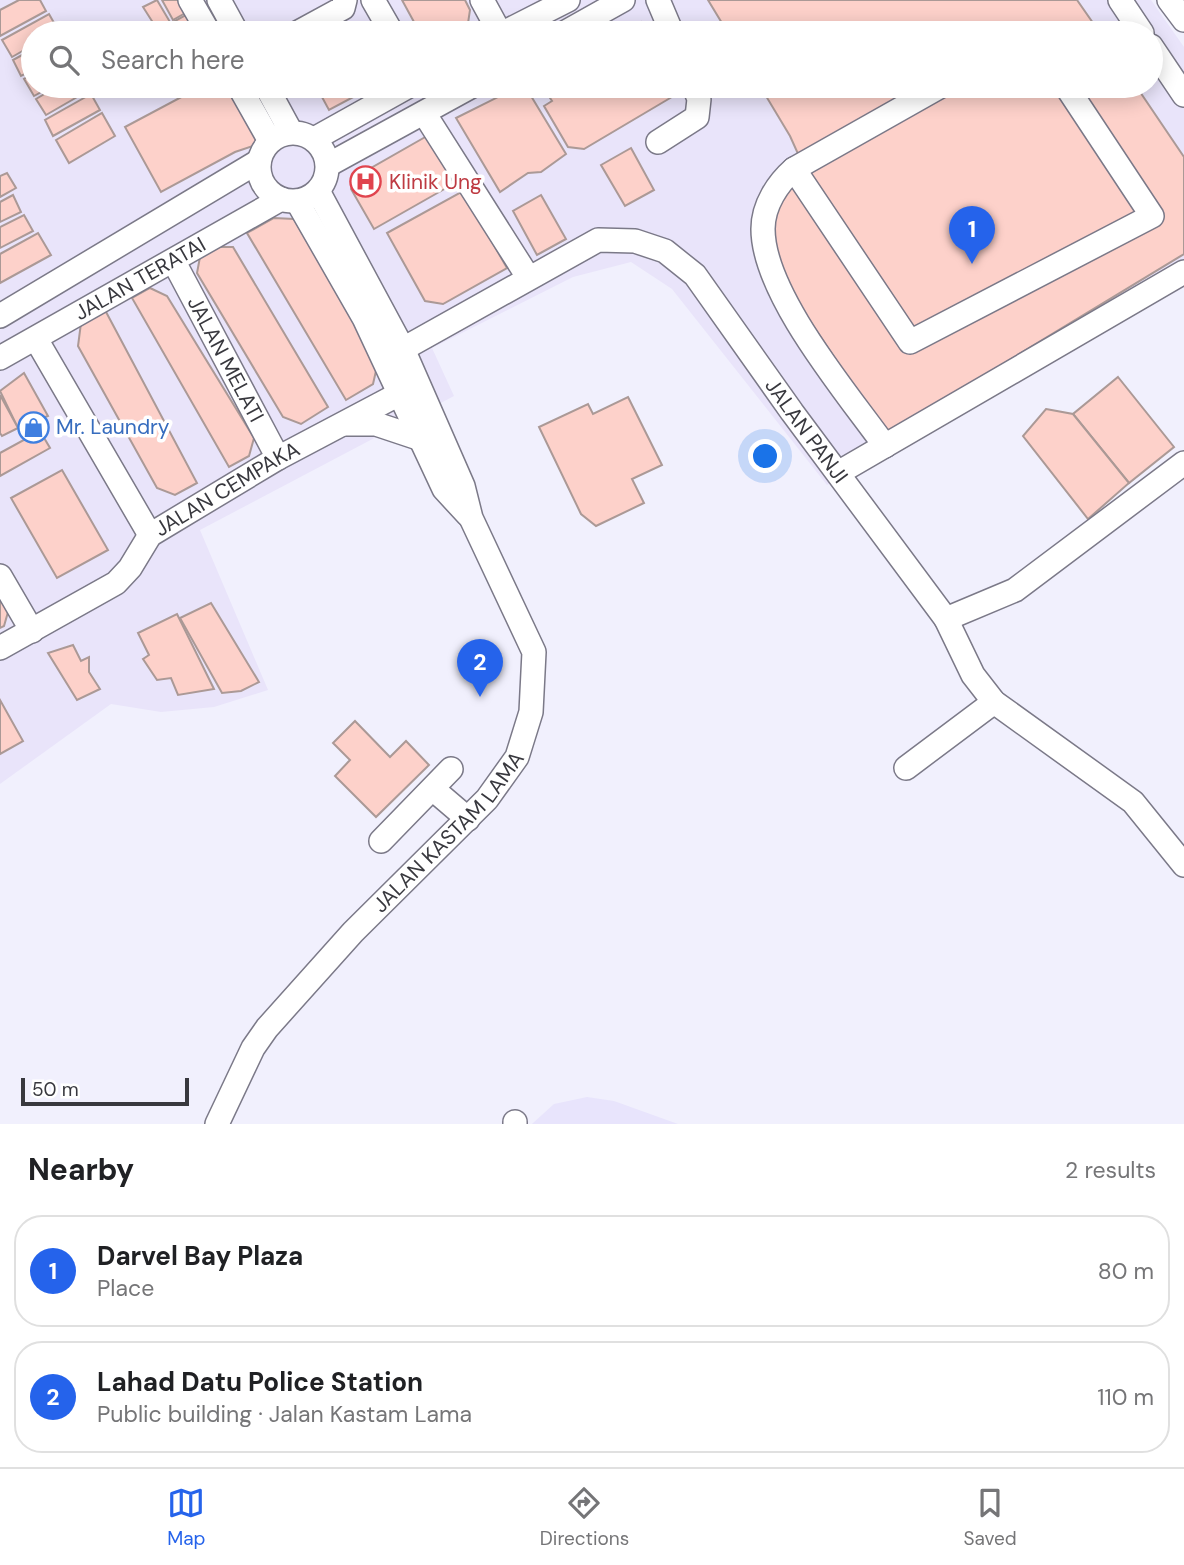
<!DOCTYPE html>
<html lang="en">
<head>
<meta charset="utf-8">
<style>
  :root { --surface:#fff; --page:#f6f6f6; --text:#202124; --muted:#757577; --line:#e0e0e0; --accent:#2563eb }
  body { margin:0; font-family:"DM Sans",sans-serif; background:var(--page); color:var(--text) }
  .scale { position:absolute; left:21px; bottom:18px; width:168px; box-sizing:border-box; padding-left:7px; border:4px solid #38383e; border-top:0; font-size:19px; line-height:24px; white-space:nowrap; color:#38383e; -webkit-text-stroke:5px #fff; paint-order:stroke }
  .you { position:absolute; left:766px; top:457px; width:24px; height:24px; margin:-18px; border:5px solid #fff; border-radius:50%; background:#1a73e8; box-shadow:0 0 0 10px #1a73e833 }
  .badge { display:grid; place-items:center; width:46px; height:46px; border-radius:50%; background:var(--accent); color:#fff; font-size:23px; font-weight:700 }
  .pin { position:absolute; translate:-50% -58px; filter:drop-shadow(0 2px 4px #0008) }
  .pin::after { content:''; position:absolute; top:37px; width:24px; height:21px; background:inherit; clip-path:polygon(0 0,100% 0,50% 100%) }
  .list { margin:0; padding:0; list-style:none }
  h2 { display:flex; justify-content:space-between; align-items:center; height:91px; margin:0; padding:0 28px; font-size:30px }
  h2 small { font-size:23px; font-weight:400; color:var(--muted) }
  .list li { display:grid; grid-template-columns:46px 1fr auto; gap:21px; align-items:center; box-sizing:border-box; height:112px; margin:0 14px 14px; padding:0 14px; border:2px solid var(--line); border-radius:28px }
  .list b { display:block; font-size:26px; white-space:nowrap }
  .list p { margin:0; font-size:23px; white-space:nowrap; color:var(--muted) }
  .list em { font-size:23px; font-style:normal; color:var(--muted) }
  .icon { flex:none; width:38px; height:38px; fill:none; stroke:currentColor; stroke-width:2; stroke-linecap:round; stroke-linejoin:round }
  .map { position:relative; flex:none; width:1184px; height:1124px; overflow:hidden }
  .search { position:absolute; background:var(--surface); box-shadow:0 4px 18px #0003; left:21px; right:21px; top:21px; height:77px; display:flex; align-items:center; gap:18px; box-sizing:border-box; padding:0 24px; border-radius:38px; color:var(--muted); font-size:26px }
  .sheet { height:343px; background:var(--surface) }
  nav { display:flex; justify-content:space-around; align-items:center; box-sizing:border-box; height:98px; border-top:2px solid var(--line); background:var(--surface); font-size:19px; color:var(--muted) }
  nav a { display:grid; justify-items:center; gap:4px }
  nav .on { color:var(--accent) }
  .map>svg:first-child { display:block }
</style>
</head>
<body>
<div class="map">
<svg width="1184" height="1124" viewBox="0 0 1184 1124">
  <rect width="100%" height="100%" fill="#f1f0fd"/>
  <path fill="#e9e4fa" fill-rule="evenodd" d="M0,0h1151l33,47v240l-357,198 -155,-196 -41,-27 -58,15 -141,71 22,48 -254,134 68,160 -54,17 -53,5 -50,-8 -111,80zM33,33h1118v53h-1118z"/>
  <path fill="#e8e4fc" d="M587,1097l27,4 64,23h-146l22,-20z"/>
  <g fill="#fdd1ca" stroke="#ab9996" stroke-width="2">
    <path d="M19,0h21l6,11 -46,25v-26z"/>
    <path d="M157,0l13,22 -13,7 -14,-22z"/>
    <path d="M162,0h18l7,12 -14,8z"/>
    <path d="M402,0h63l5,10 -3,20 -7,3h-40z"/>
    <path d="M708,0h369l23,33h-372z"/>
    <path d="M193,11l12,22h-52z"/>
    <path d="M49,14l9,16 -25,3v12l-21,12 -10,-17z"/>
    <path d="M641,22l7,11h-27z"/>
    <path d="M379,23l6,10h-25z"/>
    <path d="M33,49v21l-12,6 -8,-16z"/>
    <path d="M33,74v12h19l-18,10 -10,-17z"/>
    <path d="M58,86h31l2,3 -45,26 -10,-16z"/>
    <path d="M202,86h33l26,46 -8,14 -18,6 -74,40 -36,-65z"/>
    <path d="M316,86h58l-45,24z"/>
    <path d="M520,86h5l41,68 -25,18 -13,1 -28,19 -44,-74z"/>
    <path d="M542,86h137l3,5 -98,58 -16,-2 -24,-41 8,-5z"/>
    <path d="M760,86h376l48,71v97l-298,181 -108,-162 -10,-44 12,-48 24,-14 -14,-31z"/>
    <path d="M91,94l9,16 -47,26 -8,-16z"/>
    <path d="M102,113l13,23 -46,27 -13,-23z"/>
    <path d="M427,136l28,47 -81,46 -23,-40 6,-13z"/>
    <path d="M631,148l23,42 -29,16 -24,-41z"/>
    <path d="M7,173l9,15 -16,9v-21z"/>
    <path d="M463,191l44,77 -64,36 -18,-3 -38,-68z"/>
    <path d="M13,195l8,17 -21,10v-20z"/>
    <path d="M541,195l25,44 -29,16 -24,-44z"/>
    <path d="M24,215l9,16 -33,17v-21z"/>
    <path d="M274,218l20,1 84,143 -5,22 -27,16 -99,-167z"/>
    <path d="M38,233l13,22 -51,28v-29z"/>
    <path d="M218,247h15l95,160 -27,17 -18,-7 -86,-144 3,-16z"/>
    <path d="M150,288l17,8 87,142 -5,18 -20,11 -97,-169z"/>
    <path d="M105,310l92,173 -22,12 -18,-7 -79,-142 3,-23z"/>
    <path d="M24,373l24,43 -30,12 -18,-37z"/>
    <path d="M1118,377l56,70 -45,36 -56,-69z"/>
    <path d="M0,395l18,33 -16,8 -2,-3z"/>
    <path d="M628,397l34,68 -30,14 12,24 -48,23 -15,-12 -42,-87 49,-23 5,10z"/>
    <path d="M1046,409l27,5 56,69 -41,36 -65,-83z"/>
    <path d="M40,431l10,17 -50,28v-23z"/>
    <path d="M62,470l46,80 -51,28 -46,-80z"/>
    <path d="M0,596l8,16 -4,14 -4,2z"/>
    <path d="M211,603l48,79 -18,9 -19,2 -42,-75z"/>
    <path d="M177,614l37,75 -36,6 -7,-17 -14,2 -14,-21 6,-4 -11,-22z"/>
    <path d="M73,645l8,16 8,-4v15l11,17 -23,11 -29,-47z"/>
    <path d="M0,700l23,41 -23,13z"/>
    <path d="M355,721l35,36 16,-16 23,24 -53,52 -41,-41 15,-16 -17,-17z"/>
  </g>
  <g fill="none" stroke-linecap="round" stroke-linejoin="round">
    <defs>
      <g id="minor">
        <path d="M190,0l19,33"/>
        <path d="M219,0l18,33"/>
        <path d="M373,0l19,33"/>
        <path d="M482,0l18,33"/>
        <path d="M658,0l14,33"/>
        <path d="M1120,0l22,33"/>
        <path d="M1169,0l15,20"/>
        <path d="M297,33l46,-25 2,-8"/>
        <path d="M503,33l65,-33"/>
        <path d="M564,33l59,-33"/>
        <path d="M1151,46l33,49"/>
        <path d="M239,86l31,55"/>
        <path d="M266,86l25,46"/>
        <path d="M424,113l104,164"/>
        <circle cx="293" cy="167" r="34"/>
        <path d="M314,139l95,-53"/>
        <path d="M658,142l39,-25 2,-18 -5,-13"/>
        <path d="M328,165l144,-79"/>
        <path d="M794,169l116,173 242,-126 -86,-130"/>
        <path d="M297,201l67,117 80,171 24,26"/>
        <path id="s1" d="M174,262l104,196"/>
        <path d="M0,316l259,-155"/>
        <path d="M36,339l114,196"/>
        <path id="s2" d="M403,349l195,-109 37,1 30,10 30,24 97,137 154,207 69,-29 169,-127"/>
        <path id="s3" d="M0,358l281,-159"/>
        <path d="M346,424h30l45,15"/>
        <path d="M885,446c-38,-53 -122,-152 -122,-217 0,-24 15,-46 31,-60l147,-83"/>
        <path d="M838,473l346,-201"/>
        <path d="M0,576l32,55"/>
        <path d="M946,619l27,56 21,27 139,100 51,63"/>
        <path id="s4" d="M0,648l116,-65 14,-15 20,-33 128,-77 123,-65"/>
        <path d="M906,768l88,-66"/>
        <path d="M434,790l34,29"/>
        <path d="M381,841l70,-72"/>
        <path id="s5" d="M217,1124l36,-76 14,-20 86,-96 134,-133 30,-42 14,-45 3,-60 -63,-134 -8,-32 -60,-137 -85,-158"/>
        <path d="M515,1124v-2"/>
      </g>
    </defs>
    <use href="#minor" stroke="#7b7988" stroke-width="26"/>
    <use href="#minor" stroke="#fff" stroke-width="23"/>
  </g>
  <defs>
    <symbol id="hospital-ring" viewBox="-11 -11 22 22"><circle r="9.5" fill="#fff" stroke="#e0444e" stroke-width="1.5"/><path d="M-5-5h3v3.5h4V-5h3V5h-3V1.5h-4V5h-3Z" fill="#e0444e"/></symbol>
    <symbol id="shop-ring" viewBox="-11 -11 22 22"><circle r="9.5" fill="#fff" stroke="#3f7fe0" stroke-width="1.5"/><path d="M-5-2.5h2.3a2.7 3.5 0 0 1 5.4 0H5L5.5 6h-11ZM-1.5-2.5h3a1.5 2.3 0 0 0-3 0Z" fill="#3f7fe0"/></symbol>
  </defs>
  <g fill-rule="evenodd">
    <use href="#hospital-ring" x="348" y="164" width="35" height="35"/>
    <use href="#shop-ring" x="16" y="410" width="35" height="35"/>
  </g>
  <g text-anchor="middle" dominant-baseline="central" stroke-width="7" stroke-linejoin="round" paint-order="stroke">
    <g font-size="21" fill="#be3a42" stroke="#fff" text-anchor="start">
      <text x="389" y="182">Klinik Ung</text>
    </g>
    <g font-size="21" fill="#38383e" stroke="#fff">
      <text stroke="none"><textPath href="#s3" startOffset="161">JALAN TERATAI</textPath></text>
      <text stroke="none"><textPath href="#s1" startOffset="110">JALAN MELATI</textPath></text>
      <text stroke="none"><textPath href="#s2" startOffset="522">JALAN PANJI</textPath></text>
      <text stroke="none"><textPath href="#s4" startOffset="282">JALAN CEMPAKA</textPath></text>
      <text stroke="none"><textPath href="#s5" startOffset="376">JALAN KASTAM LAMA</textPath></text>
    </g>
    <g font-size="21" fill="#366cbe" stroke="#fff" text-anchor="start">
      <text x="56" y="427">Mr. Laundry</text>
    </g>
  </g>
</svg>
<div class="scale">50 m</div>
<div class="you"></div>
<div class="pin badge" style="left:972px;top:264px">1</div>
<div class="pin badge" style="left:480px;top:697px">2</div>
<div class="search"><svg class="icon" aria-label="search" viewBox="0 0 24 24"><circle cx="10" cy="10" r="6"/><path d="M15 15l6 6"/></svg>Search here</div>
</div>
<section class="sheet">
<h2>Nearby<small>2 results</small></h2>
<ul class="list">
<li><span class="badge">1</span><div><b>Darvel Bay Plaza</b><p>Place</p></div><em>80 m</em></li>
<li><span class="badge">2</span><div><b>Lahad Datu Police Station</b><p>Public building · Jalan Kastam Lama</p></div><em>110 m</em></li>
</ul>
</section>
<nav>
<a class="on"><svg class="icon" aria-label="map" viewBox="0 0 24 24"><path d="M3 6l6-2 6 2 6-2v14l-6 2-6-2-6 2zM9 4v14M15 6v14"/></svg>Map</a>
<a><svg class="icon" aria-label="directions" viewBox="0 0 24 24"><path d="M12 3l9 9-9 9-9-9zM9 14v-3h6M13 9l2 2-2 2"/></svg>Directions</a>
<a><svg class="icon" aria-label="saved" viewBox="0 0 24 24"><path d="M7 4h10v16l-5-4-5 4z"/></svg>Saved</a>
</nav>
</body>
</html>
